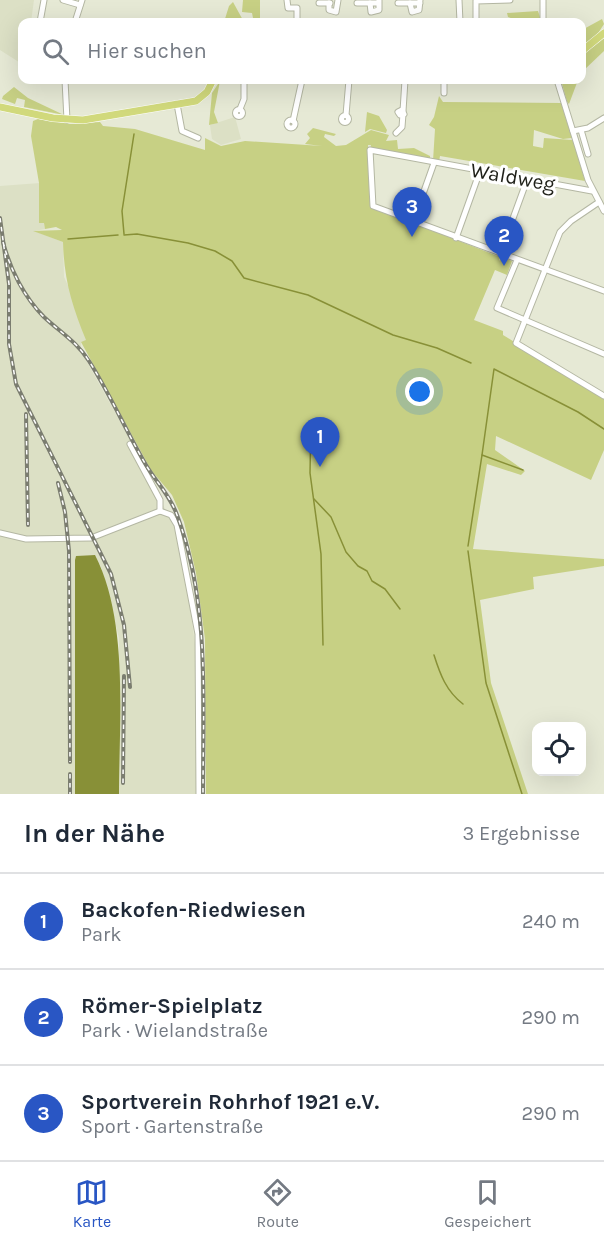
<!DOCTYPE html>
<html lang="de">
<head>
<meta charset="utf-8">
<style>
  :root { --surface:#fff; --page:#f2f2f3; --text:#1f2937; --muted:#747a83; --line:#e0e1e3; --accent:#2956c4 }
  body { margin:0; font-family:Karla,sans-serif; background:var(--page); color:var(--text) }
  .controls { position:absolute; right:18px; bottom:18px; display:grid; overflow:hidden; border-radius:12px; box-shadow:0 6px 24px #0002 }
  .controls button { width:54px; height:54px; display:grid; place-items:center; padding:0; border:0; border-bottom:2px solid var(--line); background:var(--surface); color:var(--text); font:30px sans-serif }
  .you { position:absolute; left:420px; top:392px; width:21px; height:21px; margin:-15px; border:4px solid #fff; border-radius:50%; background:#1a73e8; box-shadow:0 0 0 9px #1a73e833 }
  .badge { display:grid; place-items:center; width:39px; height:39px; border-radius:50%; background:var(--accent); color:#fff; font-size:20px; font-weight:700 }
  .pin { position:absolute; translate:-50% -50px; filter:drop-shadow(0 2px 3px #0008) }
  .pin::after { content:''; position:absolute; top:32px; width:21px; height:18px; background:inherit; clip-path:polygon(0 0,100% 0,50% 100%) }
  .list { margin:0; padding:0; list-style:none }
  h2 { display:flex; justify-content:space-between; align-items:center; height:78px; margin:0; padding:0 24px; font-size:26px }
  h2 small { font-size:20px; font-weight:400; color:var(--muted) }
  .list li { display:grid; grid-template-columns:39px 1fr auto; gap:18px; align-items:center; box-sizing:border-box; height:96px; padding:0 24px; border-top:2px solid var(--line) }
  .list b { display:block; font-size:22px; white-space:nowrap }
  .list p { margin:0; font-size:20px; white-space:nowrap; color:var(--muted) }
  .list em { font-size:20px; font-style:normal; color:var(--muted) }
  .icon { flex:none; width:33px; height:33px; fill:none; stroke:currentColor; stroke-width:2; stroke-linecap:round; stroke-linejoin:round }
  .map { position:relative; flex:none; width:604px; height:794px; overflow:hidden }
  .search { position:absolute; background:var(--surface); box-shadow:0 6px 24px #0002; left:18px; right:18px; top:18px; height:66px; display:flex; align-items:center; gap:15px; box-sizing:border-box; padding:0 21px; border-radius:12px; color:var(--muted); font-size:22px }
  .sheet { height:366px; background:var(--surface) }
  nav { display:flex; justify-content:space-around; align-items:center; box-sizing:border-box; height:84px; border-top:2px solid var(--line); background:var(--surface); font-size:16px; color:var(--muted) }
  nav a { display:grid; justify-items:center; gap:3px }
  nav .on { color:var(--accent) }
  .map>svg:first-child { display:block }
</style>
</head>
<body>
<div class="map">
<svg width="604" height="794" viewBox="0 0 604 794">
  <rect width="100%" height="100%" fill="#e6e9d5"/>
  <g fill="#dce0c5">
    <path d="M0,0h34l-3,22h-9v42l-22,-14z"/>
    <path d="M235,117l6,22 -20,6 -9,-6 -2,-14z"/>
    <path d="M40,183l5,46 -11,2 29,11 1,35 19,41 5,23 -7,1v9l52,94 41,82 13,58 8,59 2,150h-78v-156l-18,-71 -7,-12 -18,1 -1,4v234h-75v-608z"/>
  </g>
  <g fill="#c7d084">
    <path d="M243,0h17v21l174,1h-210l5,-16 4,-4 11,20 14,-1 -5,-3 -1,-5 -10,-1z"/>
    <path d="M538,11l3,9h-25l-8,-3 -1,-4z"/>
    <path d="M602,19l2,5 -7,11 -15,11v-16z"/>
    <path d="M604,38v13l-22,21v-18z"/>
    <path d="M561,80h17l-9,24 -2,-2z"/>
    <path d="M220,81l-6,31 4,11 -9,2 3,-32z"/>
    <path d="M14,87l14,11 36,17 -40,-8 1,-7 -8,-2 -2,6 -13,-5 1,-3z"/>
    <path d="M439,96l4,6 118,1 11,35 -9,1 -29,-9 -1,16 10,2 1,-10 29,2 12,41 -145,-25 -1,6 -6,-1 2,-32 -6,-4 5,-8z"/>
    <path d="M367,112l12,4 8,14 -1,3 -16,-4 -5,3z"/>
    <path d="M38,119l32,5 30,-2 3,4 32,3 70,21v-12l16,8 24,-5 77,5 -17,-2 5,-6 -3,-4 6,-6 23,6 -2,2 -9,-2 -1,3 12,9 10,-1 25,-15 18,5 -3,6 11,-1 1,9 16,-1 16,8v4l-60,-11 1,-4h-3l4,57 26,15 102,40 -1,4 3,-4 10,4 -5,14 -12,-5 -21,50 29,11v4l101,63v52l-13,30 -95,-44 -1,14 30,21 -4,4 -34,-11 -14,85 131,10v7l-71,11 1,12 -54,11 11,83 37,111h-322l-1,-155 -9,-66 -12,-51 -12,-27 -21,-25 -70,-128 5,-2c-14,-34 -22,-60 -23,-98l-30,-11 29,-1 -6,-3 -11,2 -1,-6h-5v-40l-8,-47 2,-15z"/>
  </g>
  <path fill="#889037" d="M95,555c34,66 24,166 24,239h-44v-234l1,-4z"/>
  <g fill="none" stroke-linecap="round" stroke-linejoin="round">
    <g stroke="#889037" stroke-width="1.5">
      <path d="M124,234l-2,-23 12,-77"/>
      <path d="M124,235l13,-1 51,9 27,8 17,10 12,17 64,17 85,40 44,13 34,15"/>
      <path d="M68,239l50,-4"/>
      <path d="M311,422l-1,51 11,81 2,91"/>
      <path d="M482,455l12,-86 84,43 26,17"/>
      <path d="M314,499l17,18 15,35 12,14 9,5 5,10 13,8 15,20"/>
      <path d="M468,546l14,-91 41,15"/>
      <path d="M468,551l18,132 36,111"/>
      <path d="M434,655c6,19 12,36 29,49"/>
    </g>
    <defs>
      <g id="minor">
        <path d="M63,0l17,5"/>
        <path d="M287,0l1,8h9v12"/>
        <path d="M459,0l1,22"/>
        <path d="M319,3h11"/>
        <path d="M329,3v7l7,2 2,-12"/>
        <path d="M357,3h13"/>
        <path d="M379,3h-9l1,9 8,-2v-10"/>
        <path d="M398,3h12"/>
        <path d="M420,3h-10l2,9 7,-2 1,-10"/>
        <path d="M40,22l4,-22"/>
        <path d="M75,22l7,-22"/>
        <path d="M476,22v-21l34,-1"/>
        <path d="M543,22v-22"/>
        <path d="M65,80l2,40"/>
        <path d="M444,80v13"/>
        <path d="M557,80l31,100 16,31"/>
        <path d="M177,104l5,27 16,7"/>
        <path d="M240,109l4,-10v-19"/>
        <circle cx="239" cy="113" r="3.5"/>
        <path d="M402,110l2,4 -4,1 -2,-3z"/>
        <path d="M403,111l2,-31"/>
        <path d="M346,115l3,-35"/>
        <circle cx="345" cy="119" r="3.5"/>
        <circle cx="291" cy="124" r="4"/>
        <path d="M293,121l9,-41"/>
        <path d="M581,130l7,24"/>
        <path d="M573,131l15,-3 16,-10"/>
        <path d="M396,133l6,-6 1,-13"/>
        <path d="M592,191l-222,-41 3,56 231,85"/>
        <path d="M599,202l-28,19 -11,11 -44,111 88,53"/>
        <path d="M413,222l21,-59"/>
        <path d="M456,238l24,-67"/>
        <path d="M500,254l27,-74"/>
        <path d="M517,260l-20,48 107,46"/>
        <path d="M130,444l30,56v11"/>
        <path d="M160,511l11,4 6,10 21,109 1,160"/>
        <path d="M0,533l26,6 65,-1 69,-27"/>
      </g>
      <g id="major">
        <path d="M582,51l22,-18"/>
        <path d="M0,107l53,11 30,2 113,-19 11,-9 6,-12"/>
      </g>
    </defs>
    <use href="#minor" stroke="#b4b7a3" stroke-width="7"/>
    <use href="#major" stroke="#fff" stroke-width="8"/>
    <use href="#minor" stroke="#fff" stroke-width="5"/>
    <use href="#major" stroke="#d1d97c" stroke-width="7"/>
    <defs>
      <g id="rail">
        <path d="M0,218l9,66v60l7,40 95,190 13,51 6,62"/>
        <path d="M3,242c7,27 21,55 41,75 16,15 33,25 45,44 21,33 37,70 57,104 10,17 24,30 31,50 33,88 26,187 26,279"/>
        <path d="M26,414l2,111"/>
        <path d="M58,483l7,29 4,39 1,211"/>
        <path d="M70,774v20"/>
        <path d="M123,783l1,-107"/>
      </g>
    </defs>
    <use href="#rail" stroke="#7b7d70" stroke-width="4"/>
    <use href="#rail" stroke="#fff" stroke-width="1.5" stroke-dasharray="4.5" stroke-linecap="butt"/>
  </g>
  <g text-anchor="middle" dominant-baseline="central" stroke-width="6" stroke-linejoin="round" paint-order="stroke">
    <g font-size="21" fill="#1f2019" stroke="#fff">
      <text transform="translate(513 177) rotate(10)">Waldweg</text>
    </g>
  </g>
</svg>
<div class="controls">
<button><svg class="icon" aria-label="locate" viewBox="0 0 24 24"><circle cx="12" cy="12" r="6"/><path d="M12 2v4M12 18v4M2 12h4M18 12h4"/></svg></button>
</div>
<div class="you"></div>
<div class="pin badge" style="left:320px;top:467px">1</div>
<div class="pin badge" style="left:504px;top:266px">2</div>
<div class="pin badge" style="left:412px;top:237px">3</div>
<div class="search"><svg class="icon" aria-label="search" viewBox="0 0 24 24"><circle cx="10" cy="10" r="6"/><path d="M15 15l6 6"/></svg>Hier suchen</div>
</div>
<section class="sheet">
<h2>In der Nähe<small>3 Ergebnisse</small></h2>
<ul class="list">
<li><span class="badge">1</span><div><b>Backofen-Riedwiesen</b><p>Park</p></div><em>240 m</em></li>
<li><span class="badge">2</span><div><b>Römer-Spielplatz</b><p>Park · Wielandstraße</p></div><em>290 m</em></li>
<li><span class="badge">3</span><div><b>Sportverein Rohrhof 1921 e.V.</b><p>Sport · Gartenstraße</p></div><em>290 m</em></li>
</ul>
</section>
<nav>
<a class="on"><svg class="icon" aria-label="map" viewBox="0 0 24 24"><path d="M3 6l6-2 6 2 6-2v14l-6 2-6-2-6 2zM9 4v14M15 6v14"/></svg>Karte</a>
<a><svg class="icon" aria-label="directions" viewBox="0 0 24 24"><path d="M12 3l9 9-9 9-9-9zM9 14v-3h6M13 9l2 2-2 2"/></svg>Route</a>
<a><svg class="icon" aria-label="saved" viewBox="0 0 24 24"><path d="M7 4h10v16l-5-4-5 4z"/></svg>Gespeichert</a>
</nav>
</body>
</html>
